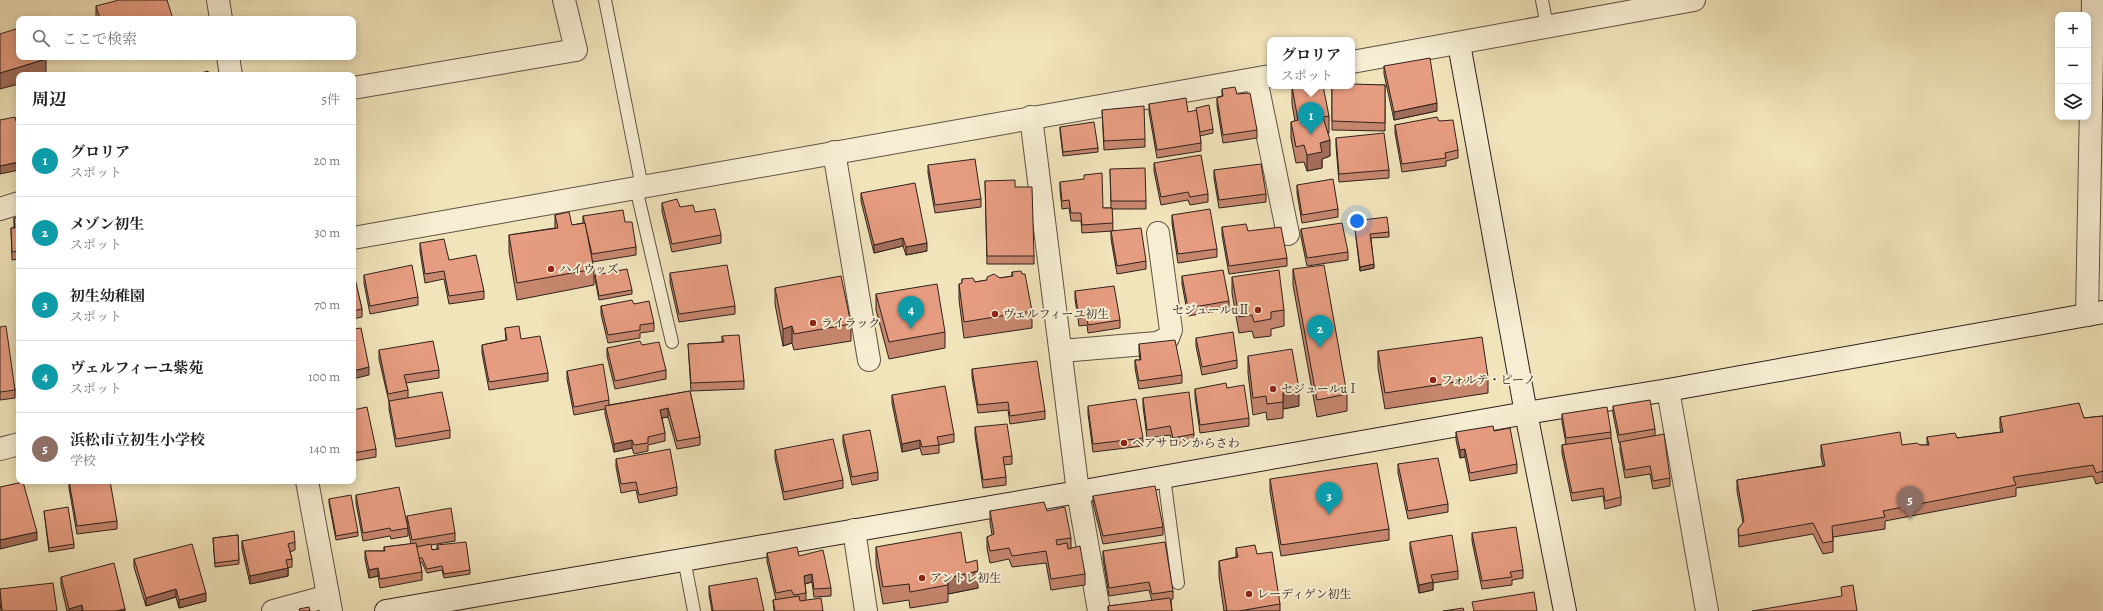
<!DOCTYPE html>
<html lang="ja">
<head>
<meta charset="utf-8">
<style>
  :root { --surface:#fff; --page:#f6f6f6; --text:#222; --muted:#767676; --line:#e0e0e0; --accent:#7c3aed }
  body { margin:0; font-family:Alegreya,"Noto Serif JP",serif; background:var(--page); color:var(--text) }
  .controls { position:absolute; right:12px; top:12px; display:grid; overflow:hidden; border-radius:8px; box-shadow:0 2px 10px #0003 }
  .controls button { width:36px; height:36px; display:grid; place-items:center; padding:0; border:0; border-bottom:1px solid var(--line); background:var(--surface); color:var(--text); font:20px sans-serif }
  .you { position:absolute; left:1357px; top:221px; width:14px; height:14px; margin:-10px; border:3px solid #fff; border-radius:50%; background:#1a73e8; box-shadow:0 0 0 6px #1a73e833 }
  .badge { display:grid; place-items:center; width:26px; height:26px; border-radius:50%; background:var(--accent); color:#fff; font-size:13px; font-weight:700 }
  .pin { position:absolute; translate:-50% -33px; filter:drop-shadow(0 1px 2px #0008) }
  .pin::after { content:''; position:absolute; top:21px; width:14px; height:12px; background:inherit; clip-path:polygon(0 0,100% 0,50% 100%) }
  .popup { position:absolute; left:1267px; top:37px; width:88px; height:52px; box-sizing:border-box; display:grid; place-content:center; border-radius:8px; background:var(--surface); filter:drop-shadow(0 1px 3px #0005); font-size:13px; white-space:nowrap; color:var(--muted) }
  .popup b { font-size:15px; color:var(--text) }
  .popup::after { content:''; position:absolute; left:50%; top:100%; margin-left:-8px; border:8px solid transparent; border-top-color:var(--surface) }
  .list { margin:0; padding:0; list-style:none }
  h2 { display:flex; justify-content:space-between; align-items:center; height:52px; margin:0; padding:0 16px; font-size:17px }
  h2 small { font-size:13px; font-weight:400; color:var(--muted) }
  .list li { display:grid; grid-template-columns:26px 1fr auto; gap:12px; align-items:center; box-sizing:border-box; height:72px; padding:0 16px; border-top:1px solid var(--line) }
  .list b { display:block; font-size:15px; white-space:nowrap }
  .list p { margin:0; font-size:13px; white-space:nowrap; color:var(--muted) }
  .list em { font-size:13px; font-style:normal; color:var(--muted) }
  .icon { flex:none; width:22px; height:22px; fill:none; stroke:currentColor; stroke-width:2; stroke-linecap:round; stroke-linejoin:round }
  .map { position:relative; flex:none; width:2103px; height:611px; overflow:hidden }
  .search { position:absolute; background:var(--surface); box-shadow:0 2px 10px #0003; left:16px; top:16px; width:340px; height:44px; display:flex; align-items:center; gap:10px; box-sizing:border-box; padding:0 14px; border-radius:8px; color:var(--muted); font-size:15px }
  .panel { position:absolute; background:var(--surface); box-shadow:0 2px 10px #0003; left:16px; top:72px; width:340px; height:412px; border-radius:8px }
  .map>svg:first-child { display:block }
</style>
</head>
<body>
<div class="map">
<svg width="2103" height="611" viewBox="0 0 2103 611">
  <rect width="100%" height="100%" fill="#f1e3ba"/>
  <filter id="stains"><feTurbulence type="fractalNoise" baseFrequency=".005" numOctaves="4"/><feColorMatrix values="0 0 0 0 .2 0 0 0 0 .09 0 0 0 0 .02 0 0 0 .5 -.17"/></filter>
  <radialGradient id="worn" r=".72"><stop offset=".6" stop-color="#630" stop-opacity="0"/><stop offset="1" stop-color="#630" stop-opacity=".3"/></radialGradient>
  <g fill="none" stroke-linecap="round" stroke-linejoin="round">
    <defs>
      <g id="lane">
        <path d="M605,0l37,187"/>
        <path d="M1542,0l5,26"/>
        <path d="M636,188l36,154"/>
        <path d="M1164,477l14,106"/>
        <path d="M684,559l10,52"/>
      </g>
      <g id="street">
        <path d="M218,0l3,19"/>
        <path d="M228,57l3,18"/>
        <path d="M1352,62l342,-62"/>
        <path d="M1256,79l32,155"/>
        <path d="M353,88l223,-38 -12,-50"/>
        <path d="M1031,117l47,375 21,119"/>
        <path d="M834,152l35,208"/>
        <path d="M0,209l19,-6"/>
        <path d="M353,238l917,-162"/>
        <path d="M2087,315l6,-315"/>
        <path d="M1061,351l96,-8 11,-5 3,-8 -13,-97"/>
        <path d="M1668,390l39,221"/>
        <path d="M0,449l19,-5"/>
        <path d="M307,481l24,130"/>
        <path d="M854,530l12,81"/>
        <path d="M273,611l55,-15"/>
      </g>
      <g id="secondary">
        <path d="M1459,44l67,369 39,198"/>
        <path d="M386,611l692,-119 448,-79 142,-23 435,-78"/>
      </g>
    </defs>
    <use href="#lane" stroke="#5f5244" stroke-width="14"/>
    <use href="#street" stroke="#5f5244" stroke-width="24"/>
    <use href="#secondary" stroke="#2e211c" stroke-width="24"/>
    <use href="#lane" stroke="#f6edd2" stroke-width="12"/>
    <use href="#street" stroke="#f6edd2" stroke-width="22"/>
    <use href="#secondary" stroke="#f6edd2" stroke-width="22"/>
  </g>
  <g fill="#c6866e" stroke="#2e211c">
    <path d="M96,6l77,13h-77z"/>
    <path d="M1384,66l53,45 -43,9 -10,-46z"/>
    <path d="M1385,85v46l-53,-1v-44z"/>
    <path d="M1292,87l37,29v17h-1l2,23 -8,3v9l-15,3 -3,-9 -8,1 -5,-25v-16l4,-1 -3,-17z"/>
    <path d="M1222,89l35,41v8l-34,5 -6,-37v-8l5,-2z"/>
    <path d="M1149,104l39,8 25,17v4l-13,3 1,7v8l-44,7 -8,-46z"/>
    <path d="M1102,110l43,29v8l-41,3z"/>
    <path d="M1439,121l19,29v8l-12,3v5l-44,6 -7,-39v-8z"/>
    <path d="M1060,127l38,21v4l-35,4 -3,-25z"/>
    <path d="M1336,138l53,32v8l-50,4 -3,-36z"/>
    <path d="M1154,163l54,31v8l-18,3 -2,-5 -27,5 -7,-34z"/>
    <path d="M928,165l53,34v8l-46,6 -7,-40z"/>
    <path d="M1110,169l36,32v8h-34l1,22 -31,2 -1,-12h-10l-2,-13 -7,1 -2,-19v-8l43,26h8z"/>
    <path d="M1214,170l52,24v8l-47,6 -5,-30z"/>
    <path d="M985,181l30,6 19,69v8h-47z"/>
    <path d="M1297,185l41,24v8l-36,6 -5,-30z"/>
    <path d="M861,193l66,58 -21,4 -3,-9 -29,7 -13,-52z"/>
    <path d="M662,203l18,4 15,5 26,23v8l-49,9 -10,-41z"/>
    <path d="M555,215l17,10 11,-2v-7l42,6 11,25v8l-44,7 2,7v16l-77,15 -8,-48v-17l46,-7z"/>
    <path d="M1172,215l45,34v8l-39,6 -6,-40z"/>
    <path d="M14,218h5v41l-7,1 -1,-32h3z"/>
    <path d="M1354,221l35,11v5l-18,1 3,30 -14,3z"/>
    <path d="M1222,227l26,4 39,27v8l-58,8 -7,-39z"/>
    <path d="M1301,229l47,23v8l-41,6 -6,-29z"/>
    <path d="M1111,231l35,30v8l-29,5 -6,-35z"/>
    <path d="M420,243l29,17 35,31v8l-35,5 -5,-25 -19,4 -5,-32z"/>
    <path d="M1293,269l54,125v17l-30,6 -24,-132z"/>
    <path d="M1012,272l20,39v17l-68,10 -5,-38v-16l3,-1v-4l13,3 37,-6z"/>
    <path d="M670,273l65,33v8l-56,8 -9,-40z"/>
    <path d="M353,274l9,35v8l-9,2z"/>
    <path d="M364,275l54,22v8l-48,9 -6,-31z"/>
    <path d="M595,275l37,15v4l-33,6 -4,-21z"/>
    <path d="M1182,276l47,25v8l-41,7 -6,-32z"/>
    <path d="M1232,277l52,33v16l-13,3v7l-17,2 -2,-7 -13,2 -7,-40z"/>
    <path d="M775,288l76,36v17l-57,9 -2,-7 -9,3 -8,-42z"/>
    <path d="M1075,291l45,29v8l-32,5 -1,-8 -8,1 -4,-27z"/>
    <path d="M876,294l69,38v16l-56,11 -13,-49z"/>
    <path d="M634,304l20,19v8l-14,2v5l-32,5 -7,-29v-8z"/>
    <path d="M0,327l15,63v8l-15,2z"/>
    <path d="M505,328l16,11 27,34v8l-59,9 -7,-37v-8l24,-5z"/>
    <path d="M722,336l22,45v8l-53,2 -3,-47 34,-2z"/>
    <path d="M1196,338l41,22v8l-35,7 -6,-29z"/>
    <path d="M1139,344l43,31v8l-43,6 -4,-21v-8h5l-1,-8z"/>
    <path d="M607,348l59,22v9l-51,10 -8,-33z"/>
    <path d="M379,350l60,20v8l-33,5 2,7v8l42,32v8l-54,9 -7,-38v-7l-10,-43z"/>
    <path d="M1378,351l110,26v16l-103,16 -7,-41z"/>
    <path d="M1248,356l51,50 -16,3v9l-16,2 -1,-8 -13,3 -5,-42z"/>
    <path d="M972,369l73,42v8l-35,5 -2,-14 -30,3 -6,-36z"/>
    <path d="M567,371l42,29v5l81,-14 10,46v8l-23,4 -9,-32 -6,1 3,15v8l-17,4v6l-14,3 -2,-6 -18,4 -9,-38v-5l-31,6 -7,-36z"/>
    <path d="M1195,389l54,29v8l-49,7 -5,-36z"/>
    <path d="M892,395l62,39v8l-15,3v8l-17,2 -2,-7 -18,4 -10,-49z"/>
    <path d="M1143,398l51,36v8l-21,4 -3,-11 -23,3 -4,-32z"/>
    <path d="M1088,406l55,32v8l-50,6 -5,-38z"/>
    <path d="M1613,406l42,23v7l15,42v8l-17,3 -3,-15 -25,4 -5,-28v-7h-1l-6,-29z"/>
    <path d="M353,410l23,39v8l-23,4z"/>
    <path d="M1562,414l49,18v8l10,57v8l-16,4 -2,-13 -31,5 -10,-48v-8l4,-1 -4,-22z"/>
    <path d="M2103,416v66l-7,2 -3,-8 -77,12v8l-131,25v8l-52,8v15l-10,2 -10,-20 -74,13 -1,-18 5,-6 -6,-32v-11l86,-14 -2,-10v-11h106v-8l30,1 44,-6 -1,-4v-11l84,1z"/>
    <path d="M975,427l37,29v8l-8,1 2,12v8l-23,3 -8,-53z"/>
    <path d="M1456,432l61,32v9l-47,8 -5,-24 -5,1 -4,-18z"/>
    <path d="M843,435l35,37v8l-26,5 -9,-42z"/>
    <path d="M775,450l68,30v8l-59,12 -9,-42z"/>
    <path d="M616,459l61,28v8l-38,8 -3,-13 -15,3 -5,-26z"/>
    <path d="M1398,464l50,40v8l-40,7 -10,-46z"/>
    <path d="M1270,479l119,50v11l-108,16 -11,-65z"/>
    <path d="M69,481l48,40v8l-40,5 -8,-46z"/>
    <path d="M356,495l52,33v8l-17,3 -1,-3 -27,5 -7,-38z"/>
    <path d="M1093,496l70,31v8l-60,9 -10,-40z"/>
    <path d="M329,499l29,33v4l-22,4 -7,-37z"/>
    <path d="M44,511l30,33v4l-25,4z"/>
    <path d="M990,511h57l24,27v10l14,26v11l-34,5 -5,-27 -34,4 -3,-8 -19,4 -3,-15v-11l5,-2 -2,-13z"/>
    <path d="M407,516l48,17v8l-24,4 1,5 5,-1v-4l33,25v4l-26,4 -2,-8 -15,3 -5,-10 -2,-1 2,10v8l-42,8 -2,-12 -9,2 -4,-19v-8h19v-4l27,-3 -4,-20z"/>
    <path d="M1472,533l51,37v8l-11,2v5l-30,4 -10,-48z"/>
    <path d="M238,535l1,29 -24,3 -2,-29z"/>
    <path d="M242,541l53,1v8l-5,2 2,7v8l-4,1v8l-38,8 -8,-35z"/>
    <path d="M1410,542l48,29v8l-25,4v7l-14,3 -9,-43z"/>
    <path d="M876,547l90,16 12,25 -30,6v8l-38,6 -1,-8 -26,4 -7,-40z"/>
    <path d="M1236,548l21,6 23,50v7h-56l-5,-34v-16l17,-4z"/>
    <path d="M1103,551l70,40v8l-2,1 1,11h-64v-5l44,-5 -3,-11 -40,6 -6,-37z"/>
    <path d="M767,553l32,3 32,32v8l-17,1 -2,-15 -7,2 1,9v8l17,10h-49l-1,-11h3l-9,-39z"/>
    <path d="M134,559l72,42 -27,7 -3,-11 -30,9 -12,-39z"/>
    <path d="M61,577l64,34h-58l-6,-26z"/>
    <path d="M709,586l55,25h-52l-3,-17z"/>
    <path d="M0,589l57,22h-56l-1,-10z"/>
  </g>
  <g fill="#a16d5a" stroke="#2e211c">
    <path d="M106,57h7l-7,2z"/>
    <path d="M46,59v16h-27v9l-19,5v-16z"/>
    <path d="M1437,103v8l-43,9v-8z"/>
    <path d="M1330,140v16l-8,3v9l-15,3v-16l13,-12z"/>
    <path d="M19,162v8l-19,4v-8z"/>
    <path d="M903,238v8l-29,7v-8z"/>
    <path d="M927,243v8l-21,4v-8z"/>
    <path d="M1374,264v4l-14,3v-4z"/>
    <path d="M792,326v17l-9,3v-17z"/>
    <path d="M369,367v8l-16,4v-8z"/>
    <path d="M1299,389v17l-16,3v-16z"/>
    <path d="M668,408v9l-8,1v-8z"/>
    <path d="M632,440v8l-18,4v-8z"/>
    <path d="M920,440v8l-18,4v-8z"/>
    <path d="M1465,449v8l-5,1v-8z"/>
    <path d="M37,532v8l-37,9v-9z"/>
    <path d="M288,568v8l-38,8v-8z"/>
    <path d="M378,568v8l-9,2v-8z"/>
    <path d="M978,571v17l-30,6v-9l-1,-7z"/>
    <path d="M812,574v8l-8,2v-8z"/>
    <path d="M1433,582v8l-14,3v-8z"/>
    <path d="M176,589v8l-30,9v-8z"/>
    <path d="M206,593v8l-27,7v-8z"/>
    <path d="M82,605v6h-13v-2z"/>
    <path d="M125,609v2h-9z"/>
  </g>
  <g fill="#e69c80" stroke="#2e211c">
    <path d="M119,0h48l6,19h-73l-4,-13z"/>
    <path d="M19,28v29h26l1,2 -46,14v-39z"/>
    <path d="M1430,58l7,45 -43,9 -10,-46z"/>
    <path d="M208,71l1,4h-15z"/>
    <path d="M1352,84l33,1v38l-53,-2v-35h20z"/>
    <path d="M1299,86h24l6,30 -6,1 7,23 -10,3 2,9 -15,3 -3,-10 -8,2 -5,-25 7,-2 -6,-33z"/>
    <path d="M1235,87l2,7 13,-1 7,37 -34,5 -6,-37 6,-2 -1,-7z"/>
    <path d="M1186,98l2,14 9,-2 4,33 -44,7 -8,-46z"/>
    <path d="M1209,105l4,24 -13,3 -4,-24z"/>
    <path d="M1144,106l1,33 -41,2 -2,-31z"/>
    <path d="M15,117l4,14v31l-19,4v-46z"/>
    <path d="M1437,117l2,4 14,-1 5,30 -13,3 1,5 -44,6 -7,-39z"/>
    <path d="M1094,122l4,26 -35,4 -3,-25z"/>
    <path d="M1384,133l5,37 -50,4 -3,-36z"/>
    <path d="M1201,155l7,39 -18,3 -2,-5 -27,5 -7,-34z"/>
    <path d="M975,159l6,40 -46,6 -7,-40z"/>
    <path d="M1261,164l5,30 -47,6 -5,-30z"/>
    <path d="M1145,168l1,33h-35l-1,-32z"/>
    <path d="M1102,173l1,35h9l1,15 -31,2 -1,-12h-10l-2,-13 -7,1 -2,-19 24,-3v-4z"/>
    <path d="M1333,179l5,30 -36,6 -5,-30z"/>
    <path d="M1015,180v7h17l2,69h-47l-2,-75z"/>
    <path d="M915,183l12,60 -21,4 -3,-9 -29,7 -13,-52z"/>
    <path d="M677,199l3,8 13,-2 2,7 20,-3 6,26 -49,9 -10,-41z"/>
    <path d="M1210,209l7,40 -39,5 -6,-39z"/>
    <path d="M623,210l2,12h7l4,25 -44,7 -9,-38z"/>
    <path d="M569,212l3,13 13,-2 9,46 -77,14 -8,-48 49,-7 -3,-13z"/>
    <path d="M1387,217l2,15 -19,2 4,30 -14,3 -6,-46z"/>
    <path d="M14,218h5v33l-7,1 -1,-24h4z"/>
    <path d="M1342,223l6,29 -41,6 -6,-29z"/>
    <path d="M1246,224l2,7 33,-4 6,31 -58,8 -7,-39z"/>
    <path d="M1141,228l5,33 -29,5 -6,-35z"/>
    <path d="M444,239l5,21 27,-5 8,36 -35,5 -5,-25 -19,3 -5,-31z"/>
    <path d="M412,265l6,32 -48,9 -6,-31z"/>
    <path d="M727,265l8,41 -56,8 -9,-41z"/>
    <path d="M1324,265l23,129 -30,6 -24,-131z"/>
    <path d="M627,269l5,21 -33,6 -4,-21z"/>
    <path d="M1223,270l6,31 -41,7 -6,-32z"/>
    <path d="M1279,270l5,40 -13,2v7l-17,3 -2,-7 -13,2 -7,-40z"/>
    <path d="M1021,271l1,3h3l7,37 -68,11 -5,-38 3,-1v-4l11,-1 2,4 12,-2v-3l7,-3 6,4 13,-2 -1,-4z"/>
    <path d="M353,274h1l8,35 -9,2z"/>
    <path d="M841,276l10,48 -57,10 -2,-8 -9,3 -8,-41z"/>
    <path d="M937,284l8,48 -56,10 -13,-48z"/>
    <path d="M1114,286l6,34 -32,5 -1,-8 -8,1 -4,-27z"/>
    <path d="M632,300l2,4 15,-3 5,22 -14,2v5l-32,5 -7,-29z"/>
    <path d="M6,326l9,64 -15,2v-65z"/>
    <path d="M519,326l2,13 19,-3 8,37 -59,9 -7,-37 25,-5 -2,-12z"/>
    <path d="M361,328l8,39 -16,4v-42z"/>
    <path d="M1233,332l4,28 -35,7 -6,-29z"/>
    <path d="M739,335l5,46 -53,2 -3,-39 36,-2 -2,-6z"/>
    <path d="M1482,337l6,40 -103,16 -7,-42z"/>
    <path d="M1175,340l7,35 -43,6 -4,-21h6l-2,-16z"/>
    <path d="M433,341l6,29 -35,5 4,15 -20,4 -9,-44z"/>
    <path d="M640,341l2,4 17,-3 7,28 -51,11 -8,-33z"/>
    <path d="M1292,349l7,40 -16,4v9l-16,2 -1,-8 -13,2 -5,-42z"/>
    <path d="M1037,361l8,50 -35,5 -2,-14 -30,3 -6,-36z"/>
    <path d="M603,364l6,36 -35,7 -7,-36z"/>
    <path d="M1226,383l1,5 17,-3 5,33 -49,7 -5,-36z"/>
    <path d="M945,386l9,48 -17,3 2,8 -17,2 -2,-7 -18,4 -10,-49z"/>
    <path d="M690,391l10,46 -23,4 -9,-33 -8,2 5,23 -17,4v6l-14,2 -2,-5 -18,4 -9,-38z"/>
    <path d="M442,392l8,38 -54,9 -7,-38z"/>
    <path d="M1189,392l5,42 -21,4 -3,-12 -23,4 -4,-32z"/>
    <path d="M1136,399l7,39 -50,6 -5,-38z"/>
    <path d="M1650,400l5,29 -36,6 -6,-29z"/>
    <path d="M2079,403l5,15 19,-2v55l-7,2 -3,-8 -80,12 3,8 -133,26 2,6 -53,9 1,15 -10,2 -10,-20 -74,13 -1,-7 6,-8 -7,-41 88,-14 -4,-21 79,-13 2,13 15,-2 3,2h9l-2,-8 28,-4 2,5 46,-6 -3,-15z"/>
    <path d="M367,407l9,42 -23,4v-43z"/>
    <path d="M1607,407l4,25 -45,6 -4,-24z"/>
    <path d="M1007,424l5,32 -9,1 3,20 -23,3 -8,-53z"/>
    <path d="M1493,426l1,5 16,-3 7,36 -47,9 -5,-24 -5,1 -4,-18z"/>
    <path d="M870,430l8,42 -26,5 -9,-42z"/>
    <path d="M1664,434l6,44 -17,3 -3,-15 -25,4 -5,-28z"/>
    <path d="M1611,438l10,59 -16,4 -2,-13 -31,5 -10,-48z"/>
    <path d="M833,439l10,41 -59,12 -9,-42z"/>
    <path d="M670,449l7,38 -38,8 -3,-13 -15,2 -5,-25z"/>
    <path d="M1438,458l10,46 -40,7 -10,-47z"/>
    <path d="M1377,463l12,66 -108,16 -11,-66z"/>
    <path d="M69,481h41l7,40 -40,5z"/>
    <path d="M23,482l14,50 -37,8v-53z"/>
    <path d="M1155,486l8,41 -60,9 -10,-40z"/>
    <path d="M399,487l9,41 -17,3 -1,-3 -27,5 -7,-38z"/>
    <path d="M351,495l7,37 -22,4 -7,-37z"/>
    <path d="M1044,502l3,9 18,-4 6,31 -15,2 1,5 10,-2 1,6 12,-3 5,28 -34,5 -5,-28 -34,5 -3,-8 -19,3 -3,-14 7,-3 -4,-23z"/>
    <path d="M68,507l6,37 -25,4 -5,-37z"/>
    <path d="M451,508l4,25 -43,7 -5,-24z"/>
    <path d="M1516,527l7,43 -13,2 2,5 -30,4 -10,-48z"/>
    <path d="M294,531l1,11 -7,2 4,15 -6,1 2,8 -38,8 -8,-35z"/>
    <path d="M961,532l5,31 11,-3 1,11 -31,7 1,7 -38,7 -1,-8 -26,3 -7,-40z"/>
    <path d="M238,535l1,25 -24,3 -2,-25z"/>
    <path d="M1452,535l6,36 -27,4 2,7 -14,3 -9,-43z"/>
    <path d="M466,542l4,28 -26,4 -2,-8 -15,3 -5,-11h-3l-3,-11 15,-3 1,6 7,-1 -2,-4z"/>
    <path d="M1165,542l8,49 -21,3 -3,-12 -40,6 -6,-37z"/>
    <path d="M416,543l6,29 -42,7 -2,-11 -9,2 -4,-19h20l-1,-4z"/>
    <path d="M192,544l14,49 -27,7 -3,-11 -30,9 -12,-39z"/>
    <path d="M1255,545l2,9 15,-2 8,52 -41,7h-12l-8,-50 19,-4 -2,-9z"/>
    <path d="M797,547l2,9 24,-6 8,38 -17,1 -2,-15 -8,2 2,17 -12,2 -3,-5 -15,3 -9,-40z"/>
    <path d="M114,563l11,46 -9,2h-33l-1,-6 -13,4 -8,-32z"/>
    <path d="M757,578l7,33h-51l-4,-25z"/>
    <path d="M53,583l4,28h-55l-2,-22z"/>
    <path d="M1853,585l4,26h-105l90,-15 -1,-9z"/>
    <path d="M1534,592l3,19h-63l-2,-9z"/>
    <path d="M799,596l1,5 21,-3 2,13h-48l-2,-11z"/>
    <path d="M1170,598l2,13h-63l-1,-5z"/>
    <path d="M309,607l1,4h-10l-1,-2z"/>
    <path d="M1463,608l1,3h-21z"/>
  </g>
  <g fill="#8f2418" stroke="#f6edd2" stroke-width="1.5">
    <circle cx="551" cy="269" r="4"/>
    <circle cx="1258" cy="310" r="4"/>
    <circle cx="995" cy="314" r="4"/>
    <circle cx="813" cy="323" r="4"/>
    <circle cx="1433" cy="380" r="4"/>
    <circle cx="1273" cy="389" r="4"/>
    <circle cx="1124" cy="443" r="4"/>
    <circle cx="922" cy="578" r="4"/>
    <circle cx="1249" cy="594" r="4"/>
  </g>
  <g text-anchor="middle" dominant-baseline="central" stroke-width="4" stroke-linejoin="round" paint-order="stroke">
    <g font-size="12" fill="#2e211c" stroke="#f6edd2" text-anchor="start">
      <text x="559" y="269">ハイウッズ</text>
      <text x="1250" y="310" text-anchor="end">セジュールuⅡ</text>
      <text x="1003" y="314">ヴェルフィーユ初生</text>
      <text x="821" y="323">ライラック</text>
      <text x="1441" y="380">フォルテ・ピーノ</text>
      <text x="1281" y="389">セジュールuⅠ</text>
      <text x="1132" y="443">ヘアサロンからさわ</text>
      <text x="930" y="578">アントレ初生</text>
      <text x="1257" y="594">レーディゲン初生</text>
    </g>
  </g>
  <rect width="100%" height="100%" filter="url(#stains)"/>
  <rect width="100%" height="100%" fill="url(#worn)"/>
</svg>
<div class="controls">
<button>+</button>
<button>−</button>
<button><svg class="icon" aria-label="layers" viewBox="0 0 24 24"><path d="M12 4l9 5-9 5-9-5zM3 14l9 5 9-5"/></svg></button>
</div>
<div class="you"></div>
<div class="pin badge" style="left:1311px;top:135px;background:#0f9aa8">1</div>
<div class="popup"><b>グロリア</b>スポット</div>
<div class="pin badge" style="left:1320px;top:348px;background:#0f9aa8">2</div>
<div class="pin badge" style="left:1329px;top:515px;background:#0f9aa8">3</div>
<div class="pin badge" style="left:911px;top:329px;background:#0f9aa8">4</div>
<div class="pin badge" style="left:1910px;top:519px;background:#8d6e63">5</div>
<div class="search"><svg class="icon" aria-label="search" viewBox="0 0 24 24"><circle cx="10" cy="10" r="6"/><path d="M15 15l6 6"/></svg>ここで検索</div>
<section class="panel">
<h2>周辺<small>5件</small></h2>
<ul class="list">
<li><span class="badge" style="background:#0f9aa8">1</span><div><b>グロリア</b><p>スポット</p></div><em>20 m</em></li>
<li><span class="badge" style="background:#0f9aa8">2</span><div><b>メゾン初生</b><p>スポット</p></div><em>30 m</em></li>
<li><span class="badge" style="background:#0f9aa8">3</span><div><b>初生幼稚園</b><p>スポット</p></div><em>70 m</em></li>
<li><span class="badge" style="background:#0f9aa8">4</span><div><b>ヴェルフィーユ紫苑</b><p>スポット</p></div><em>100 m</em></li>
<li><span class="badge" style="background:#8d6e63">5</span><div><b>浜松市立初生小学校</b><p>学校</p></div><em>140 m</em></li>
</ul>
</section>
</div>
</body>
</html>
